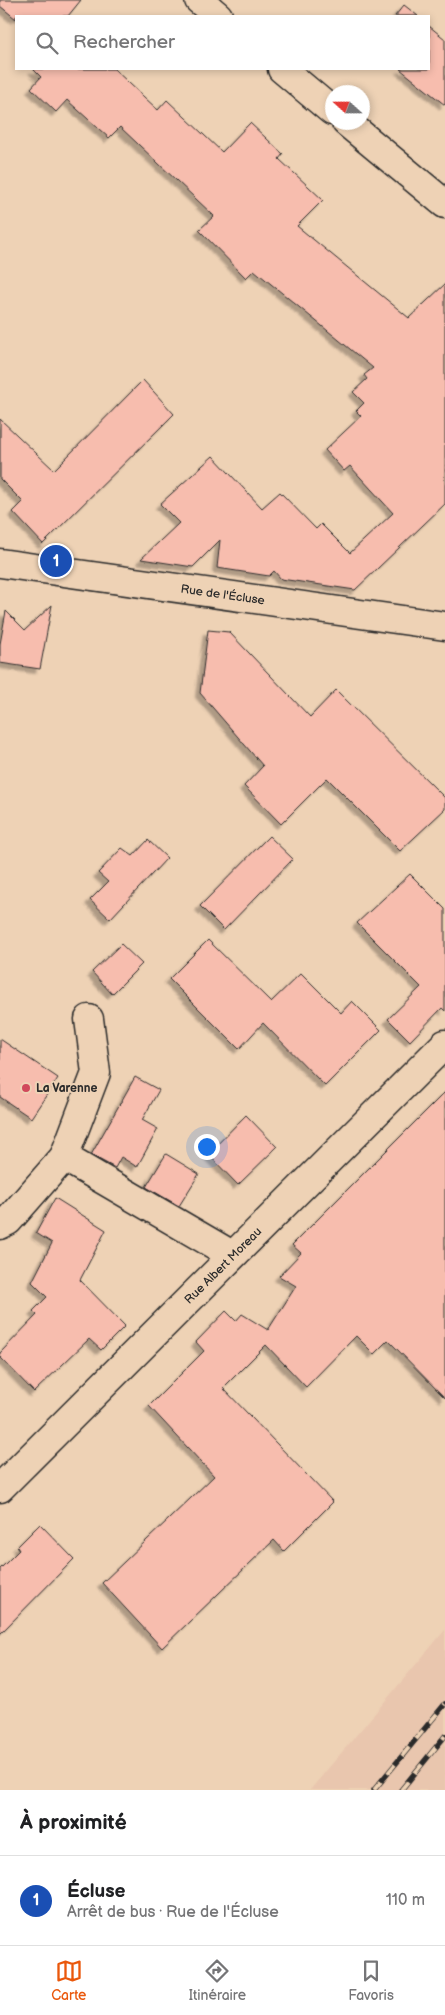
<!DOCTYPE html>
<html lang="fr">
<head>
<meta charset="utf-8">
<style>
  :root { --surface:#fff; --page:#f2f2f2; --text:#202124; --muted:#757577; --line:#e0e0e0; --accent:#ea580c }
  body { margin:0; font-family:"Balsamiq Sans",sans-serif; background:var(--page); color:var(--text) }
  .compass { position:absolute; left:325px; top:85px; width:45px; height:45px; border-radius:50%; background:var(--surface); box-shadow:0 2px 8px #0003; rotate:291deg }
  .you { position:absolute; left:206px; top:1146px; width:18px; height:18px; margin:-12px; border:4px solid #fff; border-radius:50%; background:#1a73e8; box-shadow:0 0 0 8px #1a73e833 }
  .badge { display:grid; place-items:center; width:32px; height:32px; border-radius:50%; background:var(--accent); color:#fff; font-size:16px; font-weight:700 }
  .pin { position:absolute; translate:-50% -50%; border:2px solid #fff; box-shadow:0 1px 5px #0006 }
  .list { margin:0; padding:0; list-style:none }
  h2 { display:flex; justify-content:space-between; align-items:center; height:65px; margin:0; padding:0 20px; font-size:21px }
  h2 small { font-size:16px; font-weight:400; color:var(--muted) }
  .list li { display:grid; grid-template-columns:32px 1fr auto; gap:15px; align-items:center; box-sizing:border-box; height:90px; padding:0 20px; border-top:1px solid var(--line) }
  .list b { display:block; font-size:19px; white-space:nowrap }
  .list p { margin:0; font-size:16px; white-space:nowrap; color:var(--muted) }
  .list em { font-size:16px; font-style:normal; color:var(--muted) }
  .icon { flex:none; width:28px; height:28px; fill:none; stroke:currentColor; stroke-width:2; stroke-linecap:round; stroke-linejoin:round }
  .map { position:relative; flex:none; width:445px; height:1790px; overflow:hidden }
  .search { position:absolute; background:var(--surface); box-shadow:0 2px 8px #0003; left:15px; right:15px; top:15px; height:55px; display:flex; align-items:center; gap:12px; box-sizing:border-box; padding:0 18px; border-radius:0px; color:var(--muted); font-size:19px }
  .sheet { height:155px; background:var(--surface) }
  nav { display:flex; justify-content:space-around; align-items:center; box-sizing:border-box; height:70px; border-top:1px solid var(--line); background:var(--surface); font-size:14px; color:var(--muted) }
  nav a { display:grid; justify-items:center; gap:2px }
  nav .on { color:var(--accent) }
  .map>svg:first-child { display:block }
</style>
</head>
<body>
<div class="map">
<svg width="445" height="1790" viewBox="0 0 445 1790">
  <defs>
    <filter id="shadow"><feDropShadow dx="-4.5" dy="4.5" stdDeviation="1" flood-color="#0004"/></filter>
  </defs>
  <rect width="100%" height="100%" fill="#eed2b5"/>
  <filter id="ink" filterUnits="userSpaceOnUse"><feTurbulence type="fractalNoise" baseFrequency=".02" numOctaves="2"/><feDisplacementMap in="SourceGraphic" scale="10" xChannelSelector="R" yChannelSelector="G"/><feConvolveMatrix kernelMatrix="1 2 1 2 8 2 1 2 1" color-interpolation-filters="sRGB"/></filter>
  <g filter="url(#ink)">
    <path fill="#e9c6ae" d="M445,1630v160h-135z"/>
    <g fill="#f7bdae" stroke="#2b2b2b" filter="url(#shadow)">
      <path d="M0,0h81l-13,16h-52v3l-16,-13z"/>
      <path d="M404,5l14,11h-23z"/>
      <path d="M429,26l16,13v66l-45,-36h29z"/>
      <path d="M33,69h81l44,41 9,-10 55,52 28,-29 33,31 -4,5 44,41 -26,26 112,92 36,-34v220l-90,86 -74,-11 -7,-8 -5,5 -52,-8 3,-28 -27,27 -52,-8 38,-36 -19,-19 53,-48 49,52 18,-16 36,37 5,-5 29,29 43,-40 -43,-47 -6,5 -19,-21 36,-34 -5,-5 8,-8 -11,-11 14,-13 -3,-4 9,-7 -119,-98 -8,8 -47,-48 15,-14 -94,-89 -11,11 -42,-38 -11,12 -25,-24 10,-11z"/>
      <path d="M143,380l31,34 -131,130 -30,-32 10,-10 -23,-23v-60l54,51z"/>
      <path d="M52,605l-12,64 -40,-6v-19l6,-33 19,19z"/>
      <path d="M208,630l21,2 81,85 26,-27 109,108v11l-45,42 -73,-73 -46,46 -37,-38 19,-20 -63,-73z"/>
      <path d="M269,836l24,23 -69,71 -24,-24z"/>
      <path d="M148,840l19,18 -57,61 -20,-19 18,-18 -10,-9 24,-25 11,8z"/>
      <path d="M410,874l35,35v102l-3,-3 -32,33 -22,-22 33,-32 -64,-64z"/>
      <path d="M208,940l63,62 30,-29 40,40 11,-12 29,29 -56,56 -62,-63 -24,26 -70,-70z"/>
      <path d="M121,944l21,20 -30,30 -20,-22z"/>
      <path d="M0,1039l58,39 -27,40 -31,-21z"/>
      <path d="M135,1077l24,13 -17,30 16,9 -21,38 -16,-10 -6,11 -24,-13z"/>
      <path d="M445,1092v306l-57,-58 -14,14 -18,-18 -50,51 -40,-42 -43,43 110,114 -49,49 -10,-11 -112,108 -60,-65 112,-107 -65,-70 55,-55 -8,-9 30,-31 10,10 6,-7 26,16 28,-44 -17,-10 22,-23 -9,-8z"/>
      <path d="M246,1115l31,32 -39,38 -30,-31z"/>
      <path d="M166,1154l33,20 -20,32 -33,-19z"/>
      <path d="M55,1198l51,32 -26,50 45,46 -24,24 -12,-11 -55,53 -34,-35v-4l37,-38 -4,-4 14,-14 -15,-15 20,-39 -16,-10z"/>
      <path d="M40,1524l34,35 -74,75v-65l19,-19 -2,-3z"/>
    </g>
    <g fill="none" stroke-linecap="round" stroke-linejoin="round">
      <defs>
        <g id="minor">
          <path d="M199,0l19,16"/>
          <path d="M282,69l50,42"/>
          <path d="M346,122l99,82"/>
          <path id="s1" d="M0,563l445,63"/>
          <path d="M89,1019l7,54 -32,84 168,98"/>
          <path d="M0,1225l8,-4 56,-64"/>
          <path id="s2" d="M0,1488c148,-149 297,-295 445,-444"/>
        </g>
      </defs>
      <use href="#minor" stroke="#2b2b2b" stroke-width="31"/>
      <use href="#minor" stroke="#eed2b5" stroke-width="28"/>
      <defs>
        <g id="rail">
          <path d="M374,1790l71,-86"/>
          <path d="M401,1790l44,-54"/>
        </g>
      </defs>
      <use href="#rail" stroke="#2b2b2b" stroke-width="5.5"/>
      <use href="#rail" stroke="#eed2b5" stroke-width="4" stroke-dasharray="11" stroke-linecap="butt"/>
    </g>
  </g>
  <circle fill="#d1495b" stroke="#eed2b5" stroke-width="2" cx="26" cy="1088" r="5"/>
  <g text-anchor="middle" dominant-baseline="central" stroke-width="4" stroke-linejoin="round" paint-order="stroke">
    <g font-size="12" fill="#2b2b2b" stroke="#eed2b5">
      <text stroke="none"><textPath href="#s1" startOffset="225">Rue de l'Écluse</textPath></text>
      <text stroke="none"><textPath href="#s2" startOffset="315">Rue Albert Moreau</textPath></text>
    </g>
    <g font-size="12" font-weight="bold" fill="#2b2b2b" stroke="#eed2b5" text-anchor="start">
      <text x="36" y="1088">La Varenne</text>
    </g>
  </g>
</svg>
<svg class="compass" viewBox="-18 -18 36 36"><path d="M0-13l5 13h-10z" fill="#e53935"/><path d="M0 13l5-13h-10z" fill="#757577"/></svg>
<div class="you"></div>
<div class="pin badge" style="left:56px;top:561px;background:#1a4fb4">1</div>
<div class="search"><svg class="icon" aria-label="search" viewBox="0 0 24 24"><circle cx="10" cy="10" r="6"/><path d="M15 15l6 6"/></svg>Rechercher</div>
</div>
<section class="sheet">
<h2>À proximité<small></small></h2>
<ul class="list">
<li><span class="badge" style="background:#1a4fb4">1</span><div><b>Écluse</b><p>Arrêt de bus · Rue de l'Écluse</p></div><em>110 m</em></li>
</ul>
</section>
<nav>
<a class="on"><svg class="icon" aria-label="map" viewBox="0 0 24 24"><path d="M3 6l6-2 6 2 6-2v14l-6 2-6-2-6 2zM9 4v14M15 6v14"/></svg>Carte</a>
<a><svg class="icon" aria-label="directions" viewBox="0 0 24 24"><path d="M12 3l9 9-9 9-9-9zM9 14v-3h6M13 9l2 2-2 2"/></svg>Itinéraire</a>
<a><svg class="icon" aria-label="saved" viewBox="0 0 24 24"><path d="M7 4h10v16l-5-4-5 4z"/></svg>Favoris</a>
</nav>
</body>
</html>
